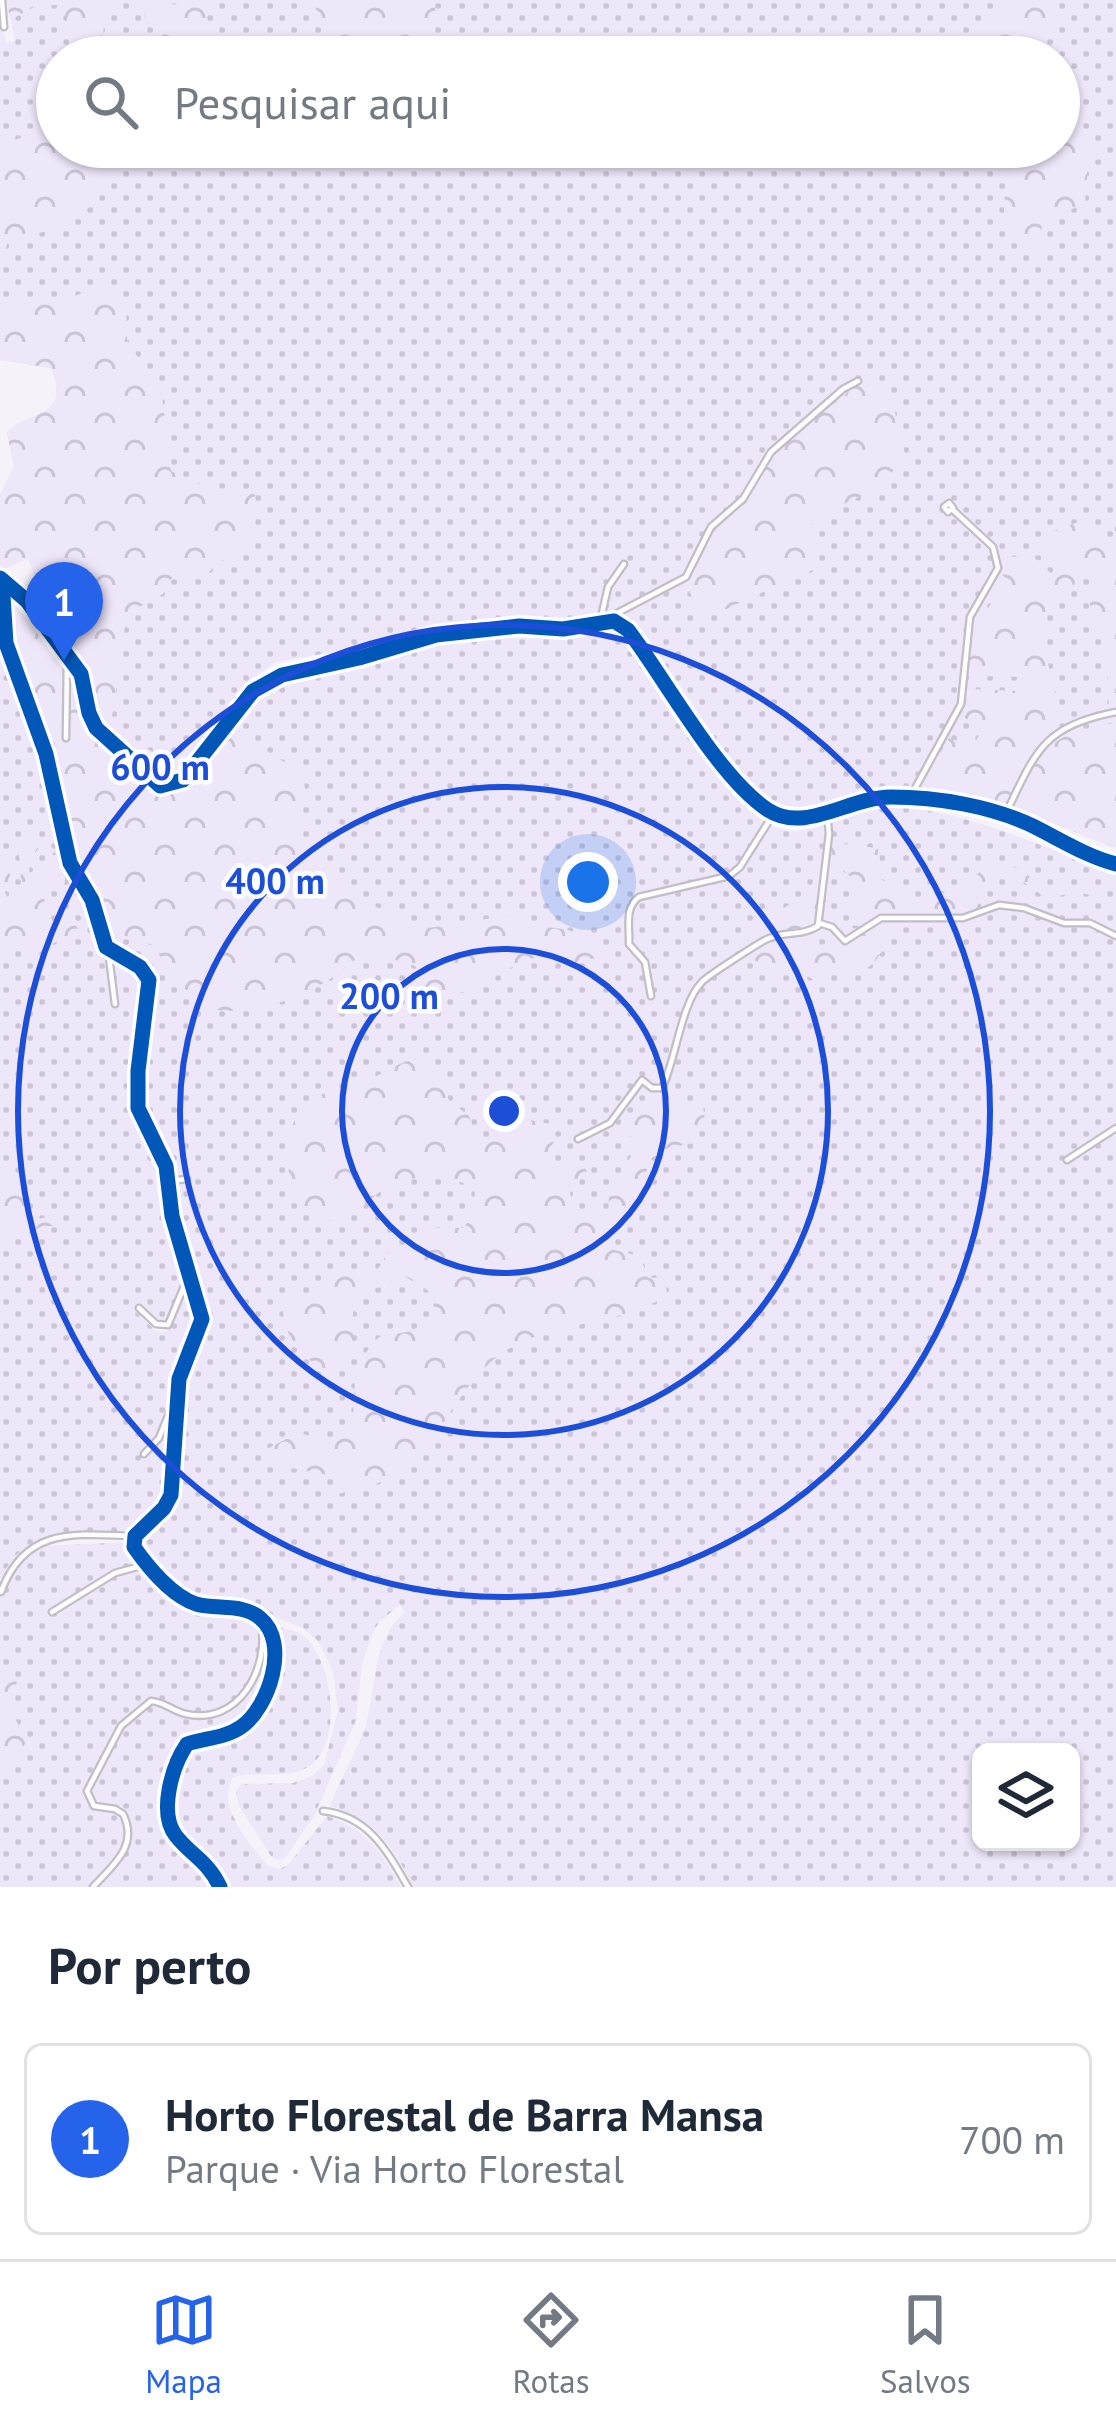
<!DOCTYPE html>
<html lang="pt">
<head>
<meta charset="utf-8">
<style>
  :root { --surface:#fff; --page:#f2f2f3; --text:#1f2937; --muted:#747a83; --line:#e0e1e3; --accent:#2563eb }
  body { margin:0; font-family:"PT Sans",sans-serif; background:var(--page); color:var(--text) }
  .controls { position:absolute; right:36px; bottom:36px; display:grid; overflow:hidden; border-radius:18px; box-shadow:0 3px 9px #0004 }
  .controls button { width:108px; height:108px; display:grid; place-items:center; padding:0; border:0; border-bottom:3px solid var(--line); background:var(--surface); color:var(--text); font:60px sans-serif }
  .you { position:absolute; left:588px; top:882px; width:42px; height:42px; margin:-30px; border:9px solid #fff; border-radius:50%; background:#1a73e8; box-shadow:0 0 0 18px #1a73e833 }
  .badge { display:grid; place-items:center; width:78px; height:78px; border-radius:50%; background:var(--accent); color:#fff; font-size:39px; font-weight:700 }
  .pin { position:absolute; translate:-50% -99px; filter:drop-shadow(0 3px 6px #0008) }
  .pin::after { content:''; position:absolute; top:63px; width:42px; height:36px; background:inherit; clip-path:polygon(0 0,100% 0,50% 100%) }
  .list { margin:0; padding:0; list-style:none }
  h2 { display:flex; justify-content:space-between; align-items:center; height:156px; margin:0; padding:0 48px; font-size:51px }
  h2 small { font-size:39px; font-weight:400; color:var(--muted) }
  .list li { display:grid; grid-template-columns:78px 1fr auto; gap:36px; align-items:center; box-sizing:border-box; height:192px; margin:0 24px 24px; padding:0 24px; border:3px solid var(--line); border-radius:18px }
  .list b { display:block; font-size:45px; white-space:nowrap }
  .list p { margin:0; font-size:39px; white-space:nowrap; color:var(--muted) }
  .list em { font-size:39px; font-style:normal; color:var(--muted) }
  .icon { flex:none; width:66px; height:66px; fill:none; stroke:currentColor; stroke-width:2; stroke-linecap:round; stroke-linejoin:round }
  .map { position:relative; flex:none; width:1116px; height:1887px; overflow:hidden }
  .search { position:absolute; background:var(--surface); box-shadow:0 3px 9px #0004; left:36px; right:36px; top:36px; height:132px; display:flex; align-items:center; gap:30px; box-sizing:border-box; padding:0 42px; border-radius:66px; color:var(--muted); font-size:45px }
  .sheet { height:372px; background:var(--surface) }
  nav { display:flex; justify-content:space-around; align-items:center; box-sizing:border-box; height:168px; border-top:3px solid var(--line); background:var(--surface); font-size:33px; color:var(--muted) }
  nav a { display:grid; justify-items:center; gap:6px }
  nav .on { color:var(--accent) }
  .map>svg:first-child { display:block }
</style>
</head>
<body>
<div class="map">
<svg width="1116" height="1887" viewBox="0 0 1116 1887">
  <defs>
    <pattern id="grass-dots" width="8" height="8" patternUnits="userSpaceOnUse" patternTransform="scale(3)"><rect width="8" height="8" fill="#eee6f9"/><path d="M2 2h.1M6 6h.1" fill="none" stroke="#cbc4d5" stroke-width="1.8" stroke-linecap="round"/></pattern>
    <pattern id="forest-crowns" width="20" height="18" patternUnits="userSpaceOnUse" patternTransform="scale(3)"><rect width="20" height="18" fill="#eee6f9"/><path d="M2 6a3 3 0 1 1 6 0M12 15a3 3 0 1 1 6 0" fill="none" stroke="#cbc4d5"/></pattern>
  </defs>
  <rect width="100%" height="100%" fill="#f5f2f9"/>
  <g fill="url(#grass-dots)" fill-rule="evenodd">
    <path d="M7,0h1109v848c-78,-29 -142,-65 -230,-62 -37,1 -80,38 -114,17 -31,-19 -81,-97 -103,-130 -14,-22 -27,-51 -53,-61l-46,8 -47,-3 -98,12 -63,18 -87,15 -30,22 -57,82 -16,11 -16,-1 -54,-54 -14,-46 -38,-63 -22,-55 -28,13v-76l14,-29 -7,-33c17,-23 66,-13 44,-65l-51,-8v-344l6,27 9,-2zM57,57h1002v90h-1002z"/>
    <path d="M6,587l24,24 27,47 18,22 17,55 36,24 21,30 10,5 16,-1 14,-8 58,-78 32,-25 84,-16 58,-20 96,-13 41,3 53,-8 18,12c32,48 93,165 145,187 36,16 77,-21 114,-20 83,2 151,42 228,64v1016h-703c-19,-40 -38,-68 -83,-81 10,-27 26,-52 35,-79 13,-42 5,-84 40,-115l-5,-7 -20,16 -7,11 -11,32 -6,56 -42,96 -29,42 -8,2 -6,-4 -32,-50 -3,-15 5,-7 52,-1 19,-7 12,-11 14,-54 -5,-39 -7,-16 -9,-16 -16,-13 -62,-23 -48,-7 -52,-49 1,-10 29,-29 9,-17 6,-111 23,-64 -26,-85 -10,-62 -29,-64 9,-130 -8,-11 -38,-24 -13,-46 -15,-21 -9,-27 -21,-101 -36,-99zM981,1752h90v90h-90z"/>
    <path d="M0,619l5,33 38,106 26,109 21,34 15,50 8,54h4l-7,-51 24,12 12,13 -10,81v56l27,60 8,56 15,41 -20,49 -15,-5 -12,-11 -5,4 22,21 10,1 5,-5 18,-45 9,40 -24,62 -4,100 -7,16 -30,31c-53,7 -108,-11 -133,51z"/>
    <path d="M129,1542c3,22 40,59 62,67 21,6 45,-1 63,14 30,24 12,79 -14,99 -15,12 -34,13 -53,17 -10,12 -13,27 -18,43 -17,58 22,61 46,105h-215v-292l18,-28 24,-21z"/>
    <path d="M269,1624c12,5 27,5 36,13 28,25 39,108 3,130 -23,13 -51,3 -75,10 -17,29 16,66 35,89l12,3 9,-5 38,-48c41,14 54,36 74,71h-175c-31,-58 -82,-58 -37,-139 15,-5 32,-6 47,-12 39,-18 51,-76 33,-112z"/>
  </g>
  <g fill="url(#forest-crowns)">
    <path d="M7,0h108l-11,27 -3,19 -12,5 -15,-7 -9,-31 -8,-8 -24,1 -23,15z"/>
    <path d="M143,0l36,5 8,-5h21l-4,29 25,28h-66l-2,-29 -16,-10z"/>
    <path d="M311,0h122l3,12 -12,26 -17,19h-74l-6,-28z"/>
    <path d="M1011,0h48v16l-8,10 2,11 -37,17 6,3h-40l6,-42 18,-7z"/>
    <path d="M1059,91l8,15 20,8 -12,13 20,11 -18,4 28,11 8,9 -13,-3 -12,3 -3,43 -13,4 -7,7 -22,1 -2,15 8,21 -9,8c-51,-41 -38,-57 -21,-114h40z"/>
    <path d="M57,126v21h47c31,51 -54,90 -95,92l-9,26v-126l14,1z"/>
    <path d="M107,287l15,10 4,9 1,34 35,56 9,75 37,17 41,2 6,5 2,17 -5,29 -13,16 -19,4 -17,17 -29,-4 -11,20 -24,13 -14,19 -14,98 46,31 6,23 -7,-2 -54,-54 -14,-46 -38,-63 -22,-55 -28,13v-76l14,-29 -7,-33c16,-23 67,-11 44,-65l-51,-8v-64c21,8 47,8 69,2 14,-4 23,-12 38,-11z"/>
    <path d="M863,380l29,20 14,58 -33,33 -43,19 -21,16 7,24 -1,19 -114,51 -15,-38 21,-46 17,-20 20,-14 13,-27 19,-24z"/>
    <path d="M1086,519l6,2 21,21 3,-21v186l-7,2 -3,-70 -16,-17v-42l-10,-6 -13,23 -21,15c-6,38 8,73 18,109l-26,20 -31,63 -87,-17 29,-49 23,10 11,-20 -20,-11 6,-28 49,2v-14l-39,-1v-7l-10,-1 5,-55 10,2 22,-37 -7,-5 2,-18 38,5 15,17 6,-11 -19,-18v-12z"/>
    <path d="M6,587l24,24 27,47 18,22 17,55 36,25 25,31 11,3 19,-5 49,-60 71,45 2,14 -7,30 7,33 61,52 63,25 89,-14 8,11 38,4 38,11 2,11 -8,7 -20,4 -48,-4 -59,34 -42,1c-2,-8 -3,-20 -11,-26 -8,-6 -45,-13 -55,-10 -12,4 -21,16 -31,22 -36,22 -96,46 -136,22l-40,-56 -53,-13 -9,-37 -20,-33 -25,-116 -36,-99z"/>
    <path d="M1116,723v125l-103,-42c26,-58 38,-73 103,-83z"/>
    <path d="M36,838l2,11 -8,10 -1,14 12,-6 14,-16 10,2 4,14 -4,16 -15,6 -6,8 3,23 8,7 19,-4 6,9 -31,13 -36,1 -13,7v-111l2,13 7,4 1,19 -6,12 5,11 13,-13 -4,-45 2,-4 4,3z"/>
    <path d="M844,844l33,4 3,7 -2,23c14,5 28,20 44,20 16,0 24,-10 40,-7 7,-6 15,-19 22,-22 24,-14 45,8 64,22l33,-6 15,11 -21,-4 -28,7 -30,-22 -9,-2 -22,12 -11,24 -8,5h-88l-25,13 -3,-4 1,-47 -11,-10 -8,2 -7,17v20l5,14 -10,1 8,-75z"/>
    <path d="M826,850l-9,76c-13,8 -18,3 -31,4 -18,3 -35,17 -49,26l25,-35 42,-25 13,-20z"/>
    <path d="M890,920l-6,14 3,10 -13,19 -23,16 -15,-13 -18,16 -18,-10 -26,2 -10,-11 -21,-5c19,-17 30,-13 46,-23l21,4 5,9 8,-4c26,8 40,-21 67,-24z"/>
    <path d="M413,1059l23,8 13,33 20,16 12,29 44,-26 26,5 5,13 -9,18 2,10 8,4 25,-4 5,6 -17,21 3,19 18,-4 11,11 6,-2 1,-20 34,-62 -37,8c24,-31 58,-50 97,-37l2,16 -12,22 -26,5 -18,12c-5,17 -2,35 -11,51 -10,18 -32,15 -28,38l30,7 8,22 17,-1 2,17c-34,29 -113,28 -157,54 -49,28 -66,91 -110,125 -16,11 -43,15 -61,21l-1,-17 -47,-9 -26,-18 33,-17 27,6 24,-6c13,-43 -7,-58 30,-96l33,-6 21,-13 1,-24 -33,-20 -18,12 -24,7 -7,11c4,29 4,52 -27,66 -21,-10 -49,-43 -40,-67l10,-6 20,4 5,-14 26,-17 30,2 13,-21 18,-7c13,-21 36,-15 57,-16l9,-14 2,-21c-16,-23 -68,-19 -91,-4 -25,17 -29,36 -67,31 -34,-22 -41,-90 -9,-118 12,-10 31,-12 45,-16 21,-6 39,-21 60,-27z"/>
    <path d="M14,1168l19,52 24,-5 9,11h-22l-44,17v-74z"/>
    <path d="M0,1662l17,17 -4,35 13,26 -8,23 -18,15z"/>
  </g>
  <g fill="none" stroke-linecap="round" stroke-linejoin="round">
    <defs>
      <g id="street">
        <path d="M2,0l2,27"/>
        <path d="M949,503l4,5 -5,4 -4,-5z"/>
        <path d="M2,583l4,60 40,111 24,109 22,37 14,47 34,20 9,13 -11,91v37l28,58 6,50 30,103 -23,60 -8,116 -7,13 -29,28 -1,11c14,20 38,49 62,57 21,6 46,-1 64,14 31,25 8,91 -19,109 -16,11 -36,11 -54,17 -15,22 -29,69 -11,92 16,20 32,25 44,51"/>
        <path d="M604,620l82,-43 25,-50 32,-28 28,-47 72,-63 15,-8"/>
        <path d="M600,622l8,-35 16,-23"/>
        <path d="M66,738l1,-79"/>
        <path d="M912,794l49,-90 9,-87 28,-49 -5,-21 -40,-37"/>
        <path d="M1005,815c31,-63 36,-88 111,-103"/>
        <path d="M819,923l13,4 13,14 36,-23h82l36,-13 25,3 40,15h26l26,13"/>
        <path d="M108,949l7,55"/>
        <path d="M651,996l-6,-34 -16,-18c1,-17 -5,-36 10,-47l90,-21 11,-9 34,-54"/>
        <path d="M578,1139l32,-16 32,-43 10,8h10c14,-28 19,-85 40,-106 5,-6 54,-37 63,-42 18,-10 36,-3 53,-14l11,-92 -2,-22"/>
        <path d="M1067,1160l49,-32"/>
        <path d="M169,1181l18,-2"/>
        <path d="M139,1308l17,16 12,1 22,-53"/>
        <path d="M144,1454l15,-16 15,-37"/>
        <path d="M1,1592c24,-66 74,-58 134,-56"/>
        <path d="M52,1612l63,-39 33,-9"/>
        <path d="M323,1811c46,5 64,40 85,76"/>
        <path d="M93,1887c20,-22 46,-41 30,-73l-8,-5 -21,-3 -7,-15 34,-65 30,-25c14,1 21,10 35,13 53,12 84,-46 75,-92"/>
      </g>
      <path id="secondary" d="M0,578l27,23 54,73 8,39 7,15 64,58 23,-6 70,-89 29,-16 77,-17 77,-23 83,-9 44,3 51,-8 14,9c38,50 90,147 140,180 37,24 81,-13 123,-13 46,0 100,9 142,29 28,14 53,30 83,38"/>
    </defs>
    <use href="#street" stroke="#c2bec5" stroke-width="9"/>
    <use href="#secondary" stroke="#c2bec5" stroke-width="12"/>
    <use href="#street" stroke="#fefdfe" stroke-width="4.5"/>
    <use href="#secondary" stroke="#f5f4f1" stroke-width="8"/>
    <defs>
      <g id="cycleway">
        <path d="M0,578l27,23 54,73 8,39 7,15 64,58 23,-6 70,-89 29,-16 77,-17 77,-23 83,-9 44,3 51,-8 14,9c38,50 90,147 140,180 37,24 81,-13 123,-13 46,0 100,9 142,29 28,14 53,30 83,38"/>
        <path d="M2,580l4,63 40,111 24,109 22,37 14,47 34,20 9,13 -11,91v37l28,58 6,50 30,103 -23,60 -8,116 -7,13 -29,28 -1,11c14,20 38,49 62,57 21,6 46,-1 64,14 31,25 8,91 -19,109 -16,11 -36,11 -54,17 -15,22 -29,69 -11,92 16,20 32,25 44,51"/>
      </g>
    </defs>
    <use href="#cycleway" stroke="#fff" stroke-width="22"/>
    <use href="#cycleway" stroke="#0057b8" stroke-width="15"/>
  </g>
  <g fill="none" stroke="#1d4ed8" stroke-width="6">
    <circle cx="504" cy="1111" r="162"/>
    <circle cx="504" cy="1111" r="324"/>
    <circle cx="504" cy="1111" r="486"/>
  </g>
  <circle cx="504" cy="1111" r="18" fill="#1d4ed8" stroke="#fff" stroke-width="6"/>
  <g font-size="36" text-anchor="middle" font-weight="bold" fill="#1d4ed8" stroke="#fff" stroke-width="9" stroke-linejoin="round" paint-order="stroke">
    <text x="160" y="780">600 m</text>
    <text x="275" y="894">400 m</text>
    <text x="389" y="1009">200 m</text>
  </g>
</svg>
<div class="controls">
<button><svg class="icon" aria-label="layers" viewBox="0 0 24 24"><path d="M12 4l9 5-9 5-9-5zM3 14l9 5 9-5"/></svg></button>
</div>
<div class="you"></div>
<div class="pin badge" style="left:64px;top:661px">1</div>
<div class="search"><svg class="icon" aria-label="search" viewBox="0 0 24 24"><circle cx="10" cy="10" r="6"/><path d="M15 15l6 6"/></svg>Pesquisar aqui</div>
</div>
<section class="sheet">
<h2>Por perto<small></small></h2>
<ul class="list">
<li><span class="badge">1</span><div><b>Horto Florestal de Barra Mansa</b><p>Parque · Via Horto Florestal</p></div><em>700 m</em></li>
</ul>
</section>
<nav>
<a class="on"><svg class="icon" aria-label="map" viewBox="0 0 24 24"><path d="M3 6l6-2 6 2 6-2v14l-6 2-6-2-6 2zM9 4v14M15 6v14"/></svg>Mapa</a>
<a><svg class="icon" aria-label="directions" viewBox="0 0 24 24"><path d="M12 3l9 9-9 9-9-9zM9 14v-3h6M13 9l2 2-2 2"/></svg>Rotas</a>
<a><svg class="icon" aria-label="saved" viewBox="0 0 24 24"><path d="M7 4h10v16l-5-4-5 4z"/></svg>Salvos</a>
</nav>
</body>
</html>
